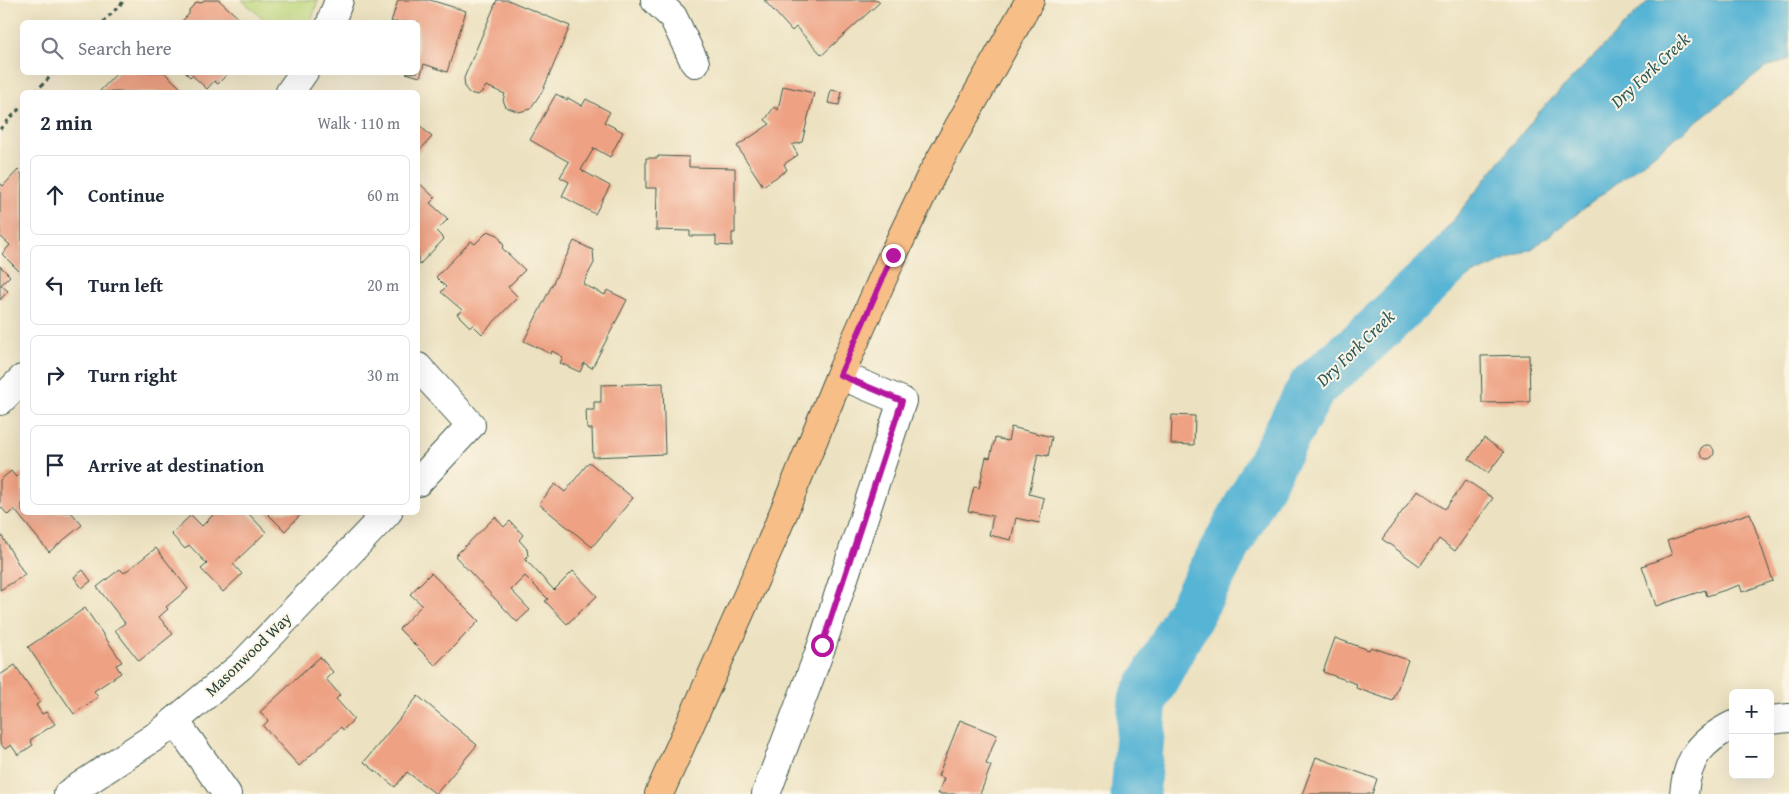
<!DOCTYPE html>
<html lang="en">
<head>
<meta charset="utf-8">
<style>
  :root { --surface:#fff; --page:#f2f2f3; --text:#1f2937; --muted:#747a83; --line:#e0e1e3 }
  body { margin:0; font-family:"Gentium Book Plus",serif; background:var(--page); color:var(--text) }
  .controls { position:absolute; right:15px; bottom:15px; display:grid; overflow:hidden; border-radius:8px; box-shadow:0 5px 20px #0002 }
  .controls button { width:45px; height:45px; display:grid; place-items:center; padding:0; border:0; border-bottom:1px solid var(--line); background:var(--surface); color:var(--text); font:25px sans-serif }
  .stop { position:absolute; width:15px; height:15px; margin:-11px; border:4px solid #b5179e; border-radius:50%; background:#fff }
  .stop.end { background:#b5179e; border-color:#fff; box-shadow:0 1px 5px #0008 }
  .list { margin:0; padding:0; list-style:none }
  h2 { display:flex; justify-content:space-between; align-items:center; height:65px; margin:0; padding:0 20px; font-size:21px }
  h2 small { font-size:16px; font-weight:400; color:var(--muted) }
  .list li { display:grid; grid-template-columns:32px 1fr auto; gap:15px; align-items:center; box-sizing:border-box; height:80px; margin:0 10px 10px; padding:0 10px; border:1px solid var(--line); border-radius:8px }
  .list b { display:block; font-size:19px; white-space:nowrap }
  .list em { font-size:16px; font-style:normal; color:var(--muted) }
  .icon { flex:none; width:28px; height:28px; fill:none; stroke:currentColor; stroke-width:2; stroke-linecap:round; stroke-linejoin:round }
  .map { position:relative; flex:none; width:1789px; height:794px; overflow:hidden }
  .search { position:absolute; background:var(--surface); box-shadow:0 5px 20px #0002; left:20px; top:20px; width:400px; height:55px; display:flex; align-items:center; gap:12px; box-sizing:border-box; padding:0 18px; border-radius:8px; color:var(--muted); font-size:19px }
  .panel { position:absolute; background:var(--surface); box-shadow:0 5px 20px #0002; left:20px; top:90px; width:400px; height:425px; border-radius:8px }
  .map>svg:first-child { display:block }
</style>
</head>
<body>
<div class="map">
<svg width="1789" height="794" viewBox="0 0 1789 794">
  <rect width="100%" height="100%" fill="#fcf5e5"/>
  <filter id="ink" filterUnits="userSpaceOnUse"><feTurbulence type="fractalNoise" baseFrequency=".02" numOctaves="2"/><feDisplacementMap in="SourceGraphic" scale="10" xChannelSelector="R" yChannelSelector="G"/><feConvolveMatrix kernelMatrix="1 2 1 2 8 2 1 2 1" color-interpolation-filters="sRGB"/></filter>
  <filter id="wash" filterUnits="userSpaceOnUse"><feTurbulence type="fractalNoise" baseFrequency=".0096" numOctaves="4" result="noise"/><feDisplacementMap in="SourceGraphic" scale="20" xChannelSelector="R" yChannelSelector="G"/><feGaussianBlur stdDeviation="1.12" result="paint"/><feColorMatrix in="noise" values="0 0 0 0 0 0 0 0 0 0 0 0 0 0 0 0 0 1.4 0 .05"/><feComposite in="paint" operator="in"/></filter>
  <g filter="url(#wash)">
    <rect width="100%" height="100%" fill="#ece1c0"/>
    <path fill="#bdd77c" stroke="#6e8a58" d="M242,0h76l-7,22h-44z"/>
    <path fill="#56b4d4" stroke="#3a7884" d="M1649,0h140v59l-24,9 -232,180 -68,30 -50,-10 124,-156z"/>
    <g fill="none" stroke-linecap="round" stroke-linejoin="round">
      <path stroke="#56b4d4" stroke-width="49" d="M1135,794l8,-94 170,-314 51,-44 121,-115"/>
    </g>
    <g id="blocks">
      <g fill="#eea183">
        <path d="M204,0h15l24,22h-62l8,-8v-4l8,-8 4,1z"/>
        <path d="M398,0h32l36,11 -19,61 -23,-8 -4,13 -14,-4 12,-1v-50h-27z"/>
        <path d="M497,0h11l62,26 -27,64 -13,19 -11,3 -13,-5 -3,-7 2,-6 -19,-8 -3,5 -5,4 -9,-2 -4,-5 -1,-10z"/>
        <path d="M764,0h114l2,2 -58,53 -26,-28 -4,4z"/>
        <path d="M118,72h46l21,20h-86z"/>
        <path d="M185,72h44l-11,12 -4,-3 -7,8 -15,-14 -2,2z"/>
        <path d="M783,86l31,7 -12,49 -10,3 6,10 -14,9 3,6 -24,16 -26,-40 33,-22 -5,-4 9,-13 4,3z"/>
        <path d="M831,90l11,2 -3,13 -11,-2z"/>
        <path d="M556,94l11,6 1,-2 14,8 4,-7 24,13 -6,10 19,10 -13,25 -16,-9 -13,22 29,16 -15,28 -33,-18 7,-14 -9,-5 9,-15 -39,-22z"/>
        <path d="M418,124l14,13 -14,15z"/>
        <path d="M658,156l31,1v10l46,1v65h-3v13l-16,-1v-9h-26v-5l-34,-1 1,-42h-11v-30h12z"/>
        <path d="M18,170l4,5v99l-20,-20 8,-9 -10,-9v-53l3,3z"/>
        <path d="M418,182l17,16 -5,5 18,16 -12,12 8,8 -26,27z"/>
        <path d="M488,231l10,4 6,11 -2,2 23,22 -17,17 10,10 -36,37 -9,-9 -3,2 -13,-13 5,-4 -21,-18 5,-5 -10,-10 35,-36 4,3z"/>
        <path d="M574,241l19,9 1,13 -11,21 22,11 2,-5 20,10 -35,68 -8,-5 -4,9 -20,-9 3,-6 -11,-6 -1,3 -27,-13z"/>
        <path d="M0,266l10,10 -9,9 7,6 -8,9z"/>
        <path d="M1529,355l1,47 -48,1 -1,-47z"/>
        <path d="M663,383l2,71 -72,3 -1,-28h-5l-1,-19h8v-8h7v-17z"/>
        <path d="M1172,415l23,1 -1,29 -23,-1z"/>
        <path d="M1011,427l41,10 -4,19 -10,-2 -9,40 15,4 -5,25 -23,-5 -5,22 -22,-5 4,-19 -25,-5 6,-24 5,1 7,-31 4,1 5,-20 13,3z"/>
        <path d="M1484,438l20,14 -16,21 -19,-14z"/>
        <circle cx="1707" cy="452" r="7"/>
        <path d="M589,462l44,36 -41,49 -53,-43 16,-20 10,8z"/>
        <path d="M11,471l5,6 6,-5v40h49l11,13 -33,27 -35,-43 -6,6 -8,-9v-26z"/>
        <path d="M1466,480l27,18 -38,53 -16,-12 -19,27 -38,-27 36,-49 27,19z"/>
        <path d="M216,512h31l19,20 -33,32 9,10 -19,18 -22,-23 6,-5 -18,-19 -4,4 -14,-15 20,-19 11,11z"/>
        <path d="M266,512h37l-18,19z"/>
        <path d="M1750,513l23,68 -31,11 -2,-7 -33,11 -2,-6 -49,16 -14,-40 30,-11 -5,-14z"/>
        <path d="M495,517l9,10 6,-6 13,14 -4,5 8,9 1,7 -3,3 29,31 19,-19 24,25 -30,28 -22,-23 3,-2 -23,-23 -14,14 19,20 -13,12 -62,-66z"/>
        <path d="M0,533l25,42 -25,15z"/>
        <path d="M156,548l32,41 -22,18 2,2 -9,8 14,17 -34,27 -24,-31 10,-7 -28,-36 23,-18 4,4z"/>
        <path d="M83,570l8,11 -9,7 -8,-11z"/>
        <path d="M431,573l48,48 -44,44 -36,-36 23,-24 -12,-11z"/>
        <path d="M85,608l37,54 -6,3 5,8 -27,18 4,6 -24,17 -46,-67z"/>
        <path d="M1335,638l34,12 2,-3 37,13 -15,41 -37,-13 1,-4 -34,-12z"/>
        <path d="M320,657l13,15 -7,7 14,16 -4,4 18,20 -11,11 -2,-3 -42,39 -36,-40 5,-5 -8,-9z"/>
        <path d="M15,665l25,37 -4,3 6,9 4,-2 9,12 -25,16 3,5 -15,10 -7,-10 -6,4 -5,-6v-68z"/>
        <path d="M418,696l59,49 -41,49 -29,-22 -12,15 -31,-25z"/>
        <path d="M960,720l37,15 -11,29 5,2 -11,28h-42l6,-16 -6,-2z"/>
        <path d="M1316,757l61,22 -5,15h-70z"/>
      </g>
    </g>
  </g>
  <g filter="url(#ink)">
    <use href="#blocks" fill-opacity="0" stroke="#3e5649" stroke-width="1"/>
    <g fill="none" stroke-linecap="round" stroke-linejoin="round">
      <defs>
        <g id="minor">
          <path d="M655,0l18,17 22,46"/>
          <path d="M331,22l8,-22"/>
          <path d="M290,92l14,-20"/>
          <path d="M418,367l53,58 -53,57"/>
          <path d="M0,401l22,-22"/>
          <path d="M1770,720l19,-2"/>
          <path d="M175,721l52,73"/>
          <path d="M68,794l91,-60 82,-68 147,-154"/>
          <path d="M766,794l56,-149 80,-244 -62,-26"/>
          <path d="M1684,794c3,-36 17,-53 49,-69"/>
        </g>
        <path id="major" d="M659,794l112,-251 69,-168 53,-120 38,-79 99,-176"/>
      </defs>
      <use href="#minor" stroke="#3e5649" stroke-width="30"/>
      <use href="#major" stroke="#3e5649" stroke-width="30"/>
      <g stroke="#3e5649" stroke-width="3" stroke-dasharray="4 4" stroke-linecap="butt">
        <path d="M103,22l22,-22"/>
        <path d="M35,92l20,-20"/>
        <path d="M0,129l22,-23"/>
      </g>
      <use href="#minor" stroke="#fff" stroke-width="28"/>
      <use href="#major" stroke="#f7be88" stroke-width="28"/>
    </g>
  </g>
  <g fill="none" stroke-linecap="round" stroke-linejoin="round" filter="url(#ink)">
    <path stroke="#b5179e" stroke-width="6" d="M822,645l80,-244 -62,-26 53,-120"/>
  </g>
  <g text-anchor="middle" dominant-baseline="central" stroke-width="4" stroke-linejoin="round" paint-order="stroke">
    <g font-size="16" fill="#1f3d34" stroke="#fcf5e5">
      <text transform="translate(248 654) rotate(-44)">Masonwood Way</text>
    </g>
    <g font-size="18" font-style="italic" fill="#2d5b5c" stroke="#fcf5e5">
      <text transform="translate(1650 70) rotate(-43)">Dry Fork Creek</text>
      <text transform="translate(1355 348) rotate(-44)">Dry Fork Creek</text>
    </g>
  </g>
</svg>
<div class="controls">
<button>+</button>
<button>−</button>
</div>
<div class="stop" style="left:822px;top:645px"></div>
<div class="stop end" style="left:893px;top:255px"></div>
<div class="search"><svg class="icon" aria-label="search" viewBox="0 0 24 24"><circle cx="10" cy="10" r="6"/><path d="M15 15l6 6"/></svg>Search here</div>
<section class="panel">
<h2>2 min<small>Walk · 110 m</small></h2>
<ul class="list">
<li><svg class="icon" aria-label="ahead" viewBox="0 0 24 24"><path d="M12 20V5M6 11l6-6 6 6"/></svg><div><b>Continue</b></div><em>60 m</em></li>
<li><svg class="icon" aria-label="left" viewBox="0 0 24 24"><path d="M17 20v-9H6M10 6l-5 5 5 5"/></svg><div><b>Turn left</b></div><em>20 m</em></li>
<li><svg class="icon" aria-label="right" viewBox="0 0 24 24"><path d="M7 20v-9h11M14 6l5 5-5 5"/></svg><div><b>Turn right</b></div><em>30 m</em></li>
<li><svg class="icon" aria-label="arrive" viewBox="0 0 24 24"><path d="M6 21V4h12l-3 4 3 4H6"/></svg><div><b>Arrive at destination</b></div></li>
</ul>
</section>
</div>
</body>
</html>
